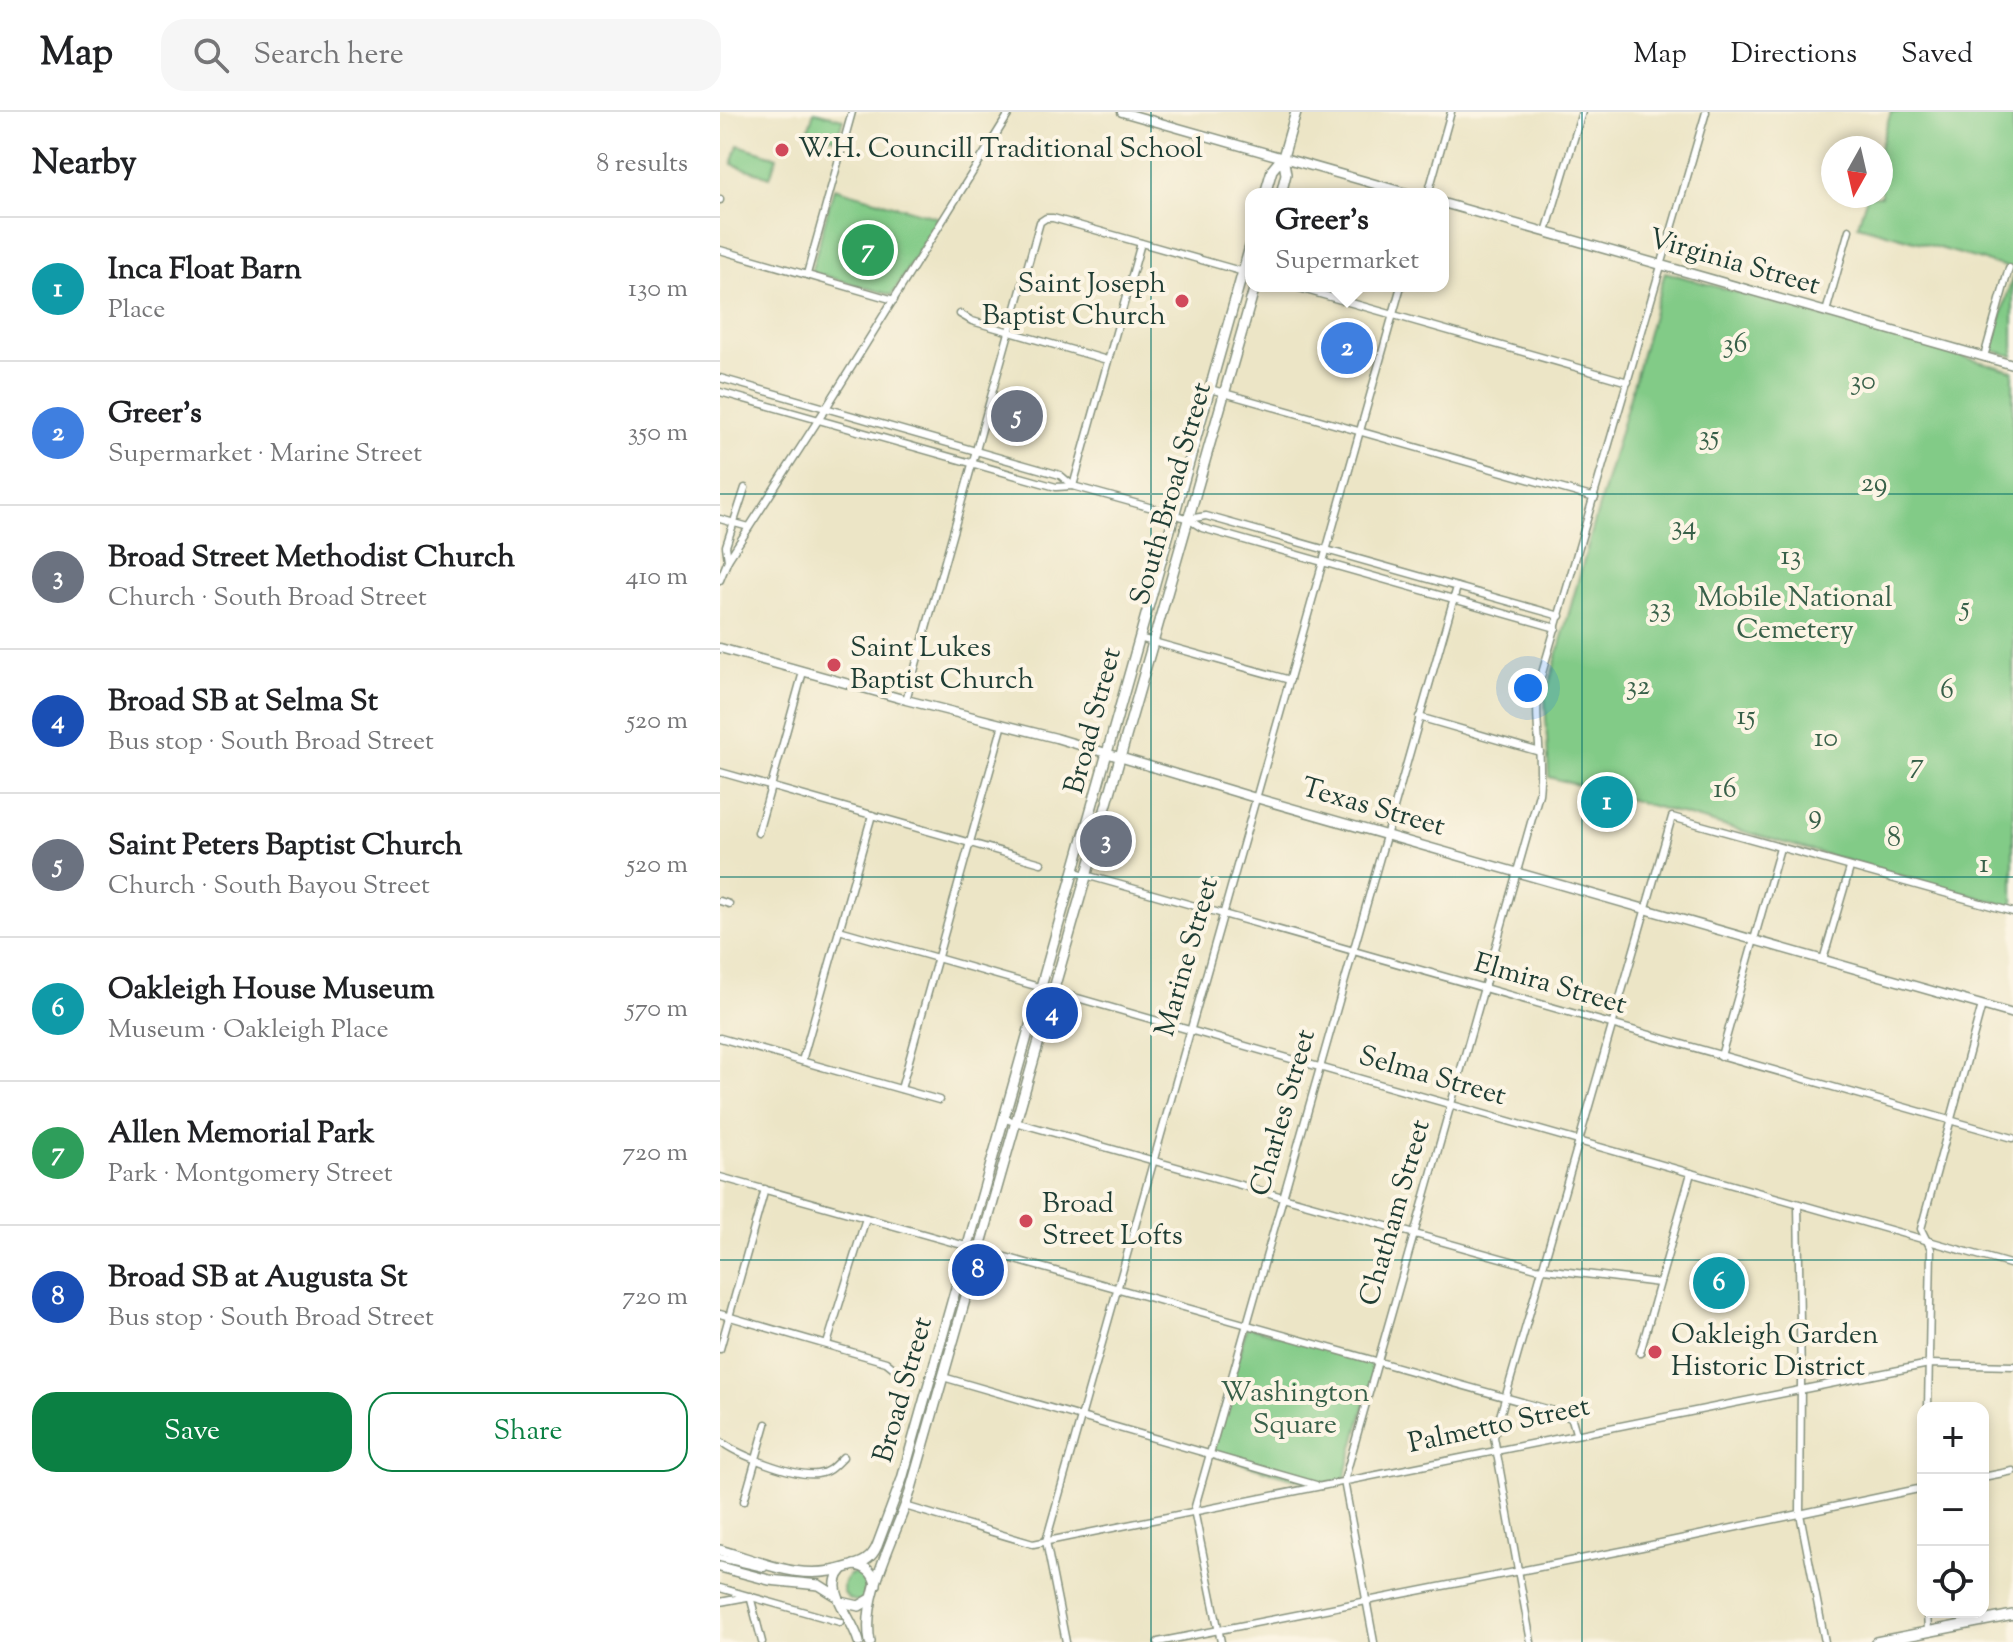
<!DOCTYPE html>
<html lang="en">
<head>
<meta charset="utf-8">
<style>
  :root { --surface:#fff; --page:#f6f6f6; --text:#202124; --muted:#757577; --line:#e0e0e0; --accent:#0b8043 }
  body { margin:0; font-family:"Sorts Mill Goudy",serif; background:var(--page); color:var(--text) }
  .controls { position:absolute; right:24px; bottom:24px; display:grid; overflow:hidden; border-radius:16px; box-shadow:0 4px 12px #0003 }
  .controls button { width:72px; height:72px; display:grid; place-items:center; padding:0; border:0; border-bottom:2px solid var(--line); background:var(--surface); color:var(--text); font:40px sans-serif }
  .compass { position:absolute; left:1101px; top:24px; width:72px; height:72px; border-radius:50%; background:var(--surface); box-shadow:0 4px 12px #0003; rotate:188deg }
  .you { position:absolute; left:808px; top:576px; width:28px; height:28px; margin:-20px; border:6px solid #fff; border-radius:50%; background:#1a73e8; box-shadow:0 0 0 12px #1a73e833 }
  .badge { display:grid; place-items:center; width:52px; height:52px; border-radius:50%; background:var(--accent); color:#fff; font-size:26px; font-weight:700 }
  .pin { position:absolute; translate:-50% -50%; border:4px solid #fff; box-shadow:0 2px 8px #0006 }
  .popup { position:absolute; left:525px; top:76px; width:204px; height:104px; box-sizing:border-box; display:grid; place-content:center; border-radius:16px; background:var(--surface); filter:drop-shadow(0 2px 6px #0005); font-size:26px; white-space:nowrap; color:var(--muted) }
  .popup b { font-size:30px; color:var(--text) }
  .popup::after { content:''; position:absolute; left:50%; top:100%; margin-left:-16px; border:16px solid transparent; border-top-color:var(--surface) }
  .list { margin:0; padding:0; list-style:none }
  h2 { display:flex; justify-content:space-between; align-items:center; height:104px; margin:0; padding:0 32px; font-size:34px }
  h2 small { font-size:26px; font-weight:400; color:var(--muted) }
  .list li { display:grid; grid-template-columns:52px 1fr auto; gap:24px; align-items:center; box-sizing:border-box; height:144px; padding:0 32px; border-top:2px solid var(--line) }
  .list b { display:block; font-size:30px; white-space:nowrap }
  .list p { margin:0; font-size:26px; white-space:nowrap; color:var(--muted) }
  .list em { font-size:26px; font-style:normal; color:var(--muted) }
  .actions { display:flex; gap:16px; padding:24px 32px }
  .actions a { flex:1; padding:18px 0; border:2px solid var(--accent); border-radius:24px; text-align:center; font-size:28px; color:var(--accent) }
  .actions .main { background:var(--accent); color:#fff }
  .icon { flex:none; width:44px; height:44px; fill:none; stroke:currentColor; stroke-width:2; stroke-linecap:round; stroke-linejoin:round }
  .map { position:relative; flex:none; width:1293px; height:1530px; overflow:hidden }
  header { display:flex; align-items:center; gap:48px; box-sizing:border-box; height:112px; padding:0 40px; background:var(--surface); border-bottom:2px solid var(--line) }
  header strong { font-size:38px }
  nav { display:flex; gap:44px; margin-inline-start:auto; font-size:28px }
  .search { width:560px; height:72px; background:var(--page); display:flex; align-items:center; gap:20px; box-sizing:border-box; padding:0 28px; border-radius:24px; color:var(--muted); font-size:30px }
  main { display:flex }
  aside { flex:1; background:var(--surface) }
  .map>svg:first-child { display:block }
</style>
</head>
<body>
<header>
<strong>Map</strong>
<div class="search"><svg class="icon" aria-label="search" viewBox="0 0 24 24"><circle cx="10" cy="10" r="6"/><path d="M15 15l6 6"/></svg>Search here</div>
<nav><a>Map</a><a>Directions</a><a>Saved</a></nav>
</header>
<main>
<aside>
<h2>Nearby<small>8 results</small></h2>
<ul class="list">
<li><span class="badge" style="background:#0f9aa8">1</span><div><b>Inca Float Barn</b><p>Place</p></div><em>130 m</em></li>
<li><span class="badge" style="background:#3f7fe0">2</span><div><b>Greer's</b><p>Supermarket · Marine Street</p></div><em>350 m</em></li>
<li><span class="badge" style="background:#6b7280">3</span><div><b>Broad Street Methodist Church</b><p>Church · South Broad Street</p></div><em>410 m</em></li>
<li><span class="badge" style="background:#1a4fb4">4</span><div><b>Broad SB at Selma St</b><p>Bus stop · South Broad Street</p></div><em>520 m</em></li>
<li><span class="badge" style="background:#6b7280">5</span><div><b>Saint Peters Baptist Church</b><p>Church · South Bayou Street</p></div><em>520 m</em></li>
<li><span class="badge" style="background:#0f9aa8">6</span><div><b>Oakleigh House Museum</b><p>Museum · Oakleigh Place</p></div><em>570 m</em></li>
<li><span class="badge" style="background:#2e9e5b">7</span><div><b>Allen Memorial Park</b><p>Park · Montgomery Street</p></div><em>720 m</em></li>
<li><span class="badge" style="background:#1a4fb4">8</span><div><b>Broad SB at Augusta St</b><p>Bus stop · South Broad Street</p></div><em>720 m</em></li>
</ul>
<div class="actions"><a class="main">Save</a><a>Share</a></div>
</aside>
<div class="map">
<svg width="1293" height="1530" viewBox="0 0 1293 1530">
  <rect width="100%" height="100%" fill="#fcf5e5"/>
  <filter id="ink" filterUnits="userSpaceOnUse"><feTurbulence type="fractalNoise" baseFrequency=".0125" numOctaves="2"/><feDisplacementMap in="SourceGraphic" scale="16" xChannelSelector="R" yChannelSelector="G"/><feConvolveMatrix kernelMatrix="1 2 1 2 8 2 1 2 1" color-interpolation-filters="sRGB"/></filter>
  <filter id="wash" filterUnits="userSpaceOnUse"><feTurbulence type="fractalNoise" baseFrequency=".006" numOctaves="4" result="noise"/><feDisplacementMap in="SourceGraphic" scale="32" xChannelSelector="R" yChannelSelector="G"/><feGaussianBlur stdDeviation="1.8" result="paint"/><feColorMatrix in="noise" values="0 0 0 0 0 0 0 0 0 0 0 0 0 0 0 0 0 1.4 0 .05"/><feComposite in="paint" operator="in"/></filter>
  <g filter="url(#wash)">
    <rect width="100%" height="100%" fill="#ece5c6"/>
    <g fill="#82cb87" stroke="#50845e" stroke-width="2">
      <path d="M94,0l29,7 -6,20 -29,-8z"/>
      <path d="M1171,0h122v157l-155,-44 9,-29h14l-1,-48z"/>
      <path d="M18,33l39,12 -7,20 -38,-13z"/>
      <path d="M114,76l105,30 -47,77 -81,-23z"/>
      <path d="M945,160l348,99v536l-464,-130 -4,-79z"/>
      <path d="M1293,163v81l-22,-6z"/>
      <path d="M527,1214l129,37 -32,118 -25,5 -109,-32z"/>
      <circle cx="137" cy="1475" r="14"/>
    </g>
  </g>
  <g filter="url(#ink)">
    <g fill="none" stroke-linecap="round" stroke-linejoin="round">
      <defs>
        <g id="street">
          <path d="M708,82l23,-82"/>
          <path d="M0,88v-1"/>
          <path d="M826,120l36,-120"/>
          <path d="M0,138l174,50"/>
          <path d="M87,162l45,-162"/>
          <path d="M572,174l336,96"/>
          <path d="M1106,200l23,-82"/>
          <path d="M240,202l12,7 135,39"/>
          <path d="M1264,245l25,-89"/>
          <path d="M0,266l340,97 13,11"/>
          <path d="M490,277l385,109"/>
          <path d="M0,280l336,95 17,-1 101,28 14,5 14,9 354,100"/>
          <path d="M353,374l68,-243"/>
          <path d="M0,407l29,8"/>
          <path d="M468,407l18,-3 354,100"/>
          <path d="M8,448l-2,-14 19,-58"/>
          <path d="M0,468l8,-20 98,-152 184,-296"/>
          <path d="M419,526l151,42"/>
          <path d="M186,588l134,-478 6,-4h7l198,56"/>
          <path d="M699,605l121,35"/>
          <path d="M0,660l321,91"/>
          <path d="M38,721l45,-161"/>
          <path d="M355,760l938,266"/>
          <path d="M0,789l9,3"/>
          <path d="M119,818l1174,335"/>
          <path d="M1103,848l27,-92"/>
          <path d="M0,926l219,62"/>
          <path d="M1001,944l59,-208"/>
          <path d="M82,949l70,-246"/>
          <path d="M181,977l102,-365"/>
          <path d="M285,1007l531,149 123,15"/>
          <path d="M0,1065l841,236 11,6 4,14"/>
          <path d="M1078,1092l3,177 -1,133 25,128"/>
          <path d="M0,1202l166,48 15,12"/>
          <path d="M107,1232l39,-126"/>
          <path d="M0,1237l45,-160"/>
          <path d="M920,1241l51,-180"/>
          <path d="M223,1265l373,108"/>
          <path d="M1208,1296l3,-159 -10,-20 61,-224"/>
          <path d="M0,1329c18,14 74,36 97,33 12,-1 18,-9 26,-17"/>
          <path d="M1263,1365l30,-6"/>
          <path d="M24,1389l22,-77"/>
          <path d="M185,1394l128,38 896,-180 84,2"/>
          <path d="M0,1446l44,10"/>
          <path d="M0,1476l120,34"/>
          <path d="M30,1484l12,46"/>
          <path d="M0,1490l27,-5"/>
          <path d="M1207,1500l1,19"/>
          <path d="M346,1530l-20,-101 355,-1255"/>
          <path d="M438,1530l484,-95 281,-59"/>
          <path d="M501,1530l-27,-132 263,-923"/>
          <path d="M654,1530l-30,-161 195,-687c5,-38 -7,-77 1,-114l166,-568"/>
          <path d="M811,1530l-37,-205 178,-620 341,95"/>
        </g>
        <g id="secondary">
          <path d="M402,0l288,82"/>
          <path d="M723,91l570,162"/>
          <path d="M0,536l186,52 150,38 193,58 764,218"/>
        </g>
        <g id="primary">
          <path d="M545,82l7,-24 11,-13 13,-45"/>
          <path d="M561,82l5,-20 -3,-17"/>
          <path d="M0,1438c45,13 81,32 128,17 14,-4 23,-7 29,-21l25,-67 349,-1236"/>
          <path d="M134,1453c12,1 20,8 22,20"/>
          <path d="M0,1455l49,13 50,5 16,10"/>
          <path d="M122,1458c-19,20 11,48 17,72"/>
          <path d="M121,1490l18,4 12,-7"/>
          <path d="M150,1530c-9,-46 26,-106 40,-150l345,-1206"/>
          <path d="M1156,1530l137,-27"/>
        </g>
      </defs>
      <use href="#street" stroke="#86917d" stroke-width="9"/>
      <use href="#secondary" stroke="#86917d" stroke-width="11"/>
      <use href="#primary" stroke="#86917d" stroke-width="12"/>
      <use href="#street" stroke="#fff" stroke-width="6"/>
      <use href="#secondary" stroke="#fff" stroke-width="8"/>
      <use href="#primary" stroke="#fff" stroke-width="9"/>
    </g>
  </g>
  <path fill="none" stroke="#0f766e" stroke-width="2" stroke-opacity="0.55" d="M431,0v1530M862,0v1530M0,382h1293M0,765h1293M0,1148h1293"/>
  <g fill="#d1495b" stroke="#fcf5e5" stroke-width="3">
    <circle cx="62" cy="38" r="8"/>
    <circle cx="462" cy="189" r="8"/>
    <circle cx="114" cy="553" r="8"/>
    <circle cx="306" cy="1109" r="8"/>
    <circle cx="935" cy="1240" r="8"/>
  </g>
  <g text-anchor="middle" dominant-baseline="central" stroke-width="8" stroke-linejoin="round" paint-order="stroke">
    <g font-size="28" fill="#1f3d34" stroke="#fcf5e5" text-anchor="start">
      <text x="78" y="38">W.H. Councill Traditional School</text>
      <text x="446" y="173" text-anchor="end">Saint Joseph<tspan x="446" dy="32">Baptist Church</tspan></text>
      <text x="130" y="537">Saint Lukes<tspan x="130" dy="32">Baptist Church</tspan></text>
      <text x="322" y="1093">Broad<tspan x="322" dy="32">Street Lofts</tspan></text>
      <text x="951" y="1224">Oakleigh Garden<tspan x="951" dy="32">Historic District</tspan></text>
    </g>
    <g font-size="28" fill="#1f3d34" stroke="#fcf5e5">
      <text transform="translate(1014 151) rotate(16)">Virginia Street</text>
      <text transform="translate(452 382) rotate(-74)">South Broad Street</text>
      <text transform="translate(374 609) rotate(-75)">Broad Street</text>
      <text transform="translate(653 696) rotate(16)">Texas Street</text>
      <text transform="translate(468 845) rotate(-74)">Marine Street</text>
      <text transform="translate(830 873) rotate(16)">Elmira Street</text>
      <text transform="translate(712 965) rotate(16)">Selma Street</text>
      <text transform="translate(564 1001) rotate(-74)">Charles Street</text>
      <text transform="translate(676 1101) rotate(-74)">Chatham Street</text>
      <text transform="translate(184 1278) rotate(-74)">Broad Street</text>
      <text transform="translate(779 1314) rotate(-12)">Palmetto Street</text>
    </g>
    <g font-size="28" fill="#386049" stroke="#fcf5e5">
      <text x="1015" y="233">36</text>
      <text x="1143" y="270">30</text>
      <text x="989" y="325">35</text>
      <text x="1154" y="372">29</text>
      <text x="964" y="415">34</text>
      <text x="1071" y="445">13</text>
      <text x="1075" y="487">Mobile National<tspan x="1075" dy="32">Cemetery</tspan></text>
      <text x="1245" y="496">5</text>
      <text x="940" y="497">33</text>
      <text x="918" y="575">32</text>
      <text x="1227" y="579">6</text>
      <text x="1026" y="605">15</text>
      <text x="1106" y="627">10</text>
      <text x="1197" y="653">7</text>
      <text x="1005" y="678">16</text>
      <text x="1095" y="704">9</text>
      <text x="1174" y="727">8</text>
      <text x="1264" y="753">1</text>
      <text x="575" y="1282">Washington<tspan x="575" dy="32">Square</tspan></text>
    </g>
  </g>
</svg>
<div class="controls">
<button>+</button>
<button>−</button>
<button><svg class="icon" aria-label="locate" viewBox="0 0 24 24"><circle cx="12" cy="12" r="6"/><path d="M12 2v4M12 18v4M2 12h4M18 12h4"/></svg></button>
</div>
<svg class="compass" viewBox="-18 -18 36 36"><path d="M0-13l5 13h-10z" fill="#e53935"/><path d="M0 13l5-13h-10z" fill="#757577"/></svg>
<div class="you"></div>
<div class="pin badge" style="left:887px;top:690px;background:#0f9aa8">1</div>
<div class="pin badge" style="left:627px;top:236px;background:#3f7fe0">2</div>
<div class="popup"><b>Greer's</b>Supermarket</div>
<div class="pin badge" style="left:386px;top:729px;background:#6b7280">3</div>
<div class="pin badge" style="left:332px;top:901px;background:#1a4fb4">4</div>
<div class="pin badge" style="left:297px;top:304px;background:#6b7280">5</div>
<div class="pin badge" style="left:999px;top:1171px;background:#0f9aa8">6</div>
<div class="pin badge" style="left:148px;top:138px;background:#2e9e5b">7</div>
<div class="pin badge" style="left:258px;top:1158px;background:#1a4fb4">8</div>
</div>
</main>
</body>
</html>
